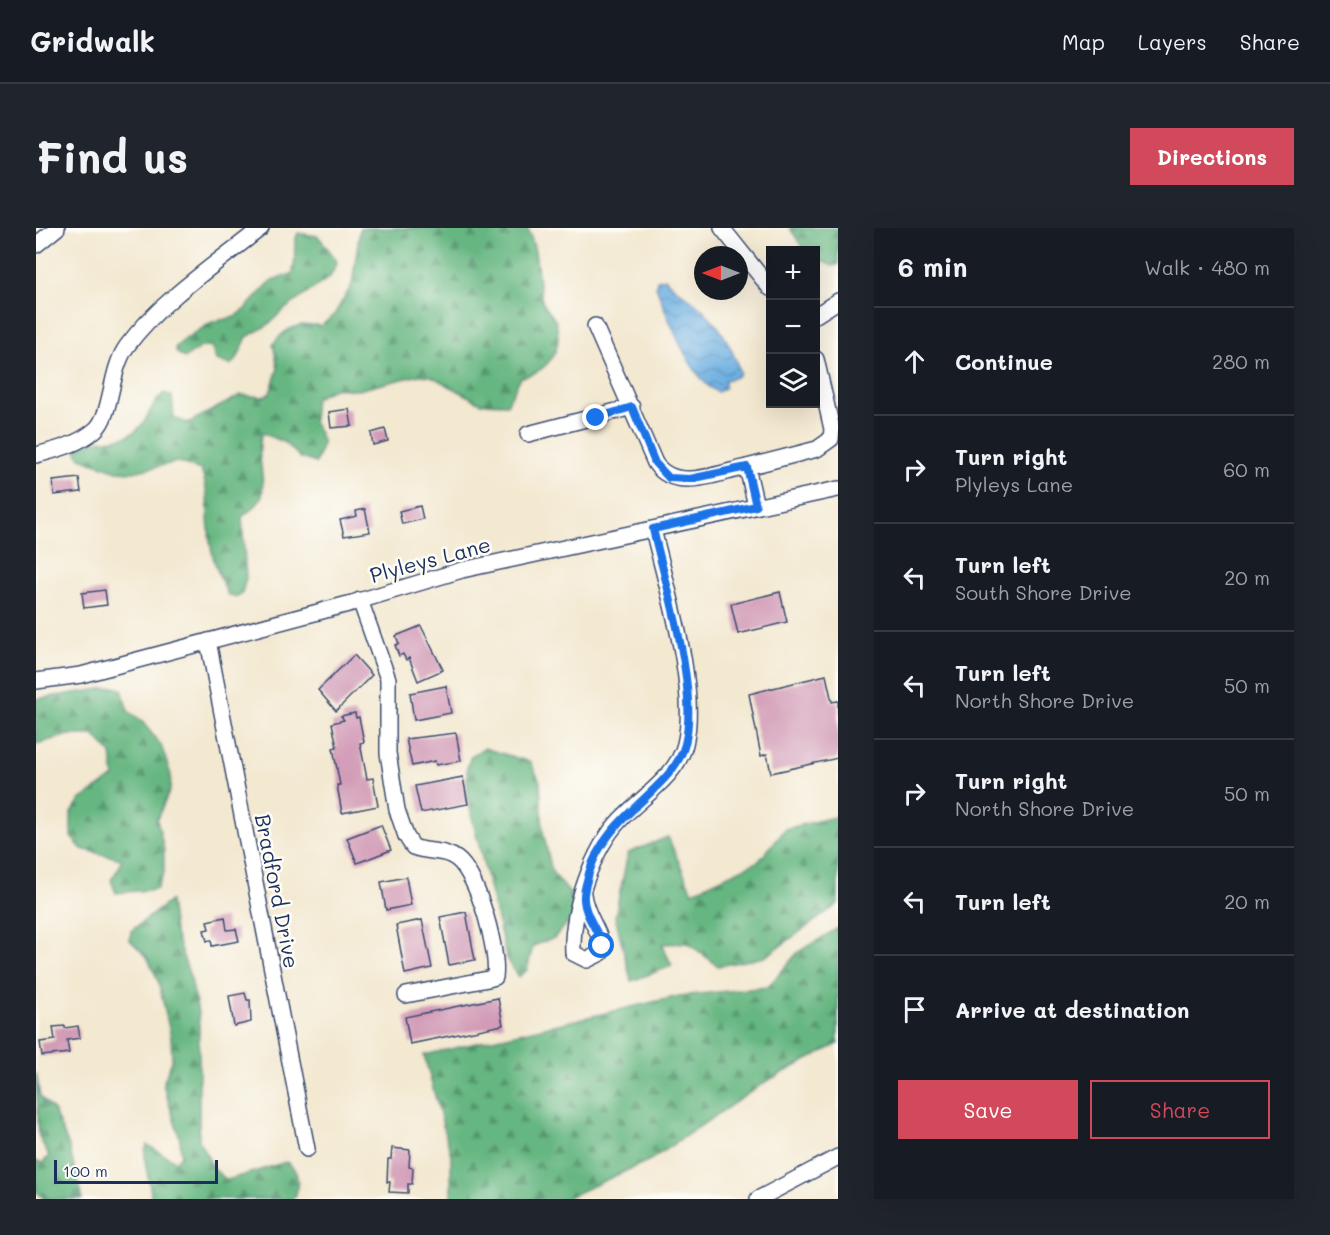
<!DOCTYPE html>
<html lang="en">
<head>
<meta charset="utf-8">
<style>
  :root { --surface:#171b24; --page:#20242c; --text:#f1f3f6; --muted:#9ea1a6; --line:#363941; --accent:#d1495b }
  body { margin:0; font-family:Mali,sans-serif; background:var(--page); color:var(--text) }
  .controls { position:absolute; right:18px; top:18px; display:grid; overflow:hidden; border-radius:0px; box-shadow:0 6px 24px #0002 }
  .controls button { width:54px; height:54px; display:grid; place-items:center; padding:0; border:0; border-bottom:2px solid var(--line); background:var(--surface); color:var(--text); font:30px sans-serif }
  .compass { position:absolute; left:658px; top:18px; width:54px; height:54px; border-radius:50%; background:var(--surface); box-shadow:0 6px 24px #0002; rotate:270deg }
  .scale { position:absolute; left:18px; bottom:15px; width:164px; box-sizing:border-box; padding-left:6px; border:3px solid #1b2f5e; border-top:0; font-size:16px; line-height:21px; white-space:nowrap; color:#1b2f5e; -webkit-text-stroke:4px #fdfcf7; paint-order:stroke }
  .stop { position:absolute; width:18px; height:18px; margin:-14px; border:4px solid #1a73e8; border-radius:50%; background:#fff }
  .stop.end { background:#1a73e8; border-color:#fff; box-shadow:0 2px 6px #0008 }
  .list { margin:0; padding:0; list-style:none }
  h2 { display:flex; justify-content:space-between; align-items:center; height:78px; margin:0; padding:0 24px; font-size:26px }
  h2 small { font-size:20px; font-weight:400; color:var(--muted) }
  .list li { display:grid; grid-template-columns:39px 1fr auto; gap:18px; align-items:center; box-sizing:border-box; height:108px; padding:0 24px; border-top:2px solid var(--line) }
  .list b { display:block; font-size:22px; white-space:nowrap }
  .list p { margin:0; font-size:20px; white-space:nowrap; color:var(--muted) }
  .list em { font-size:20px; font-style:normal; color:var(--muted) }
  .actions { display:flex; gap:12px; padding:18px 24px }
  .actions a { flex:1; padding:14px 0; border:2px solid var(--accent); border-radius:0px; text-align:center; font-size:21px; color:var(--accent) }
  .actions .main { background:var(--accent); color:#fff }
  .icon { flex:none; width:33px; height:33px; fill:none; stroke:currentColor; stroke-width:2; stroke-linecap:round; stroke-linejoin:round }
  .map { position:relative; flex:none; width:802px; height:971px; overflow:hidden; border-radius:0px }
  header { display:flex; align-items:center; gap:36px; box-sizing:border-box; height:84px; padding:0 30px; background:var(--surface); border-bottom:2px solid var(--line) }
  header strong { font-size:28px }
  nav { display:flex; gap:33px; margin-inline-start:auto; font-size:21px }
  .intro { display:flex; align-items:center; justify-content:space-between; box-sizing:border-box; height:144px; padding:0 36px }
  h1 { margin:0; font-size:42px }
  .button { padding:15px 27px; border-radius:0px; background:var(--accent); color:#fff; font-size:21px; font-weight:700 }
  main { display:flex; gap:36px; padding:0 36px }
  aside { flex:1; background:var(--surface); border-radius:0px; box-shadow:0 6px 24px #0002 }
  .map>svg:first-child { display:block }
</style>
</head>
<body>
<header>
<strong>Gridwalk</strong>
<nav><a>Map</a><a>Layers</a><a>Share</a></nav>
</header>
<div class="intro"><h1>Find us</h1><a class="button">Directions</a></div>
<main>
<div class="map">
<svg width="802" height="971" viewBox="0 0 802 971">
  <defs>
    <pattern id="forest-firs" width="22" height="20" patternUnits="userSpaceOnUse" patternTransform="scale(1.5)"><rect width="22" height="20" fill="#65b680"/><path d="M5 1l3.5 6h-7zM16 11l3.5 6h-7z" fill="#52946c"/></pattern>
    <pattern id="water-waves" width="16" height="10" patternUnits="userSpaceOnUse" patternTransform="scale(1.5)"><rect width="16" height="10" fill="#6eb0e2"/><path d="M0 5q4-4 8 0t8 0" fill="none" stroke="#5a90ba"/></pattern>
  </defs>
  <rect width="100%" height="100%" fill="#fdfcf7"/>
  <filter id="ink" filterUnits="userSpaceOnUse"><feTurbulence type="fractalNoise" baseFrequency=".0167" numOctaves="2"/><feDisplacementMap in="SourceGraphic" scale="12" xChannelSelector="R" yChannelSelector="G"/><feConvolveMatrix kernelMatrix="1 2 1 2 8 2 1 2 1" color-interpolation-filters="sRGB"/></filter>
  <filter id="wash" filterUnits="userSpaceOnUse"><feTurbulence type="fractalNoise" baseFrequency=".008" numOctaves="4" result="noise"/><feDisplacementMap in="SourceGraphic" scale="24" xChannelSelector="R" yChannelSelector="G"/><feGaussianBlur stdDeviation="1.35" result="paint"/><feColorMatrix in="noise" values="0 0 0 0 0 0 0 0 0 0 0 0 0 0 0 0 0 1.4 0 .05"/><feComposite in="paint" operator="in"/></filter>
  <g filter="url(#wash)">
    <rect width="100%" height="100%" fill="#f3e8d0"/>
    <g fill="url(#forest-firs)" stroke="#40726f" stroke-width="1.5">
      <path d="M324,0h167c12,23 9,48 15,72 2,9 12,15 14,23 8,27 -9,50 -35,54l-14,27 -26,-1 -50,-27 -12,-1 -61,15 -23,-2 -20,10 -2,23 10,21 -7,21 -15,-5 -17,-16 -22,-9c-7,23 4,41 0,62 -2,9 -13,16 -20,22l4,61 -4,15 -6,4 -8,-2c-10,-21 -18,-41 -19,-64 -2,-22 0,-41 -8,-61l-23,-8 -45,10 -16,-1 -37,-13 -4,-8c22,-16 34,-6 53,-15 20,-9 20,-32 35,-42l8,3 2,22 14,5 53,-28 22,2 7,-4 8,-25 -5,-24c13,-17 27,-22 48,-18l13,-11 18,-30z"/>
      <path d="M754,0h48v37l-6,1 -16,-8v-8h-12z"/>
      <path d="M262,5l20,3 18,23 1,5 -7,13 -49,35 -13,13 -21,12 -10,22 -7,6 -14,-5 -5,-14 -10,1 -16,11 -8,-5 -2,-5 11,-10 26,-16 23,-5 8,-6 29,-31 20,-6c6,-15 -1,-27 6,-41z"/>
      <path d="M78,459l8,2 6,22 13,9 20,25 10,30 -1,15 -13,29 7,31v23l-7,16 -41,4 -5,-13 9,-14 1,-7 -39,-10 -11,-12v-24l9,-13 34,-23 -3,-23 -17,-19h-25l-33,9v-45z"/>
      <path d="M448,520l46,14 10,19 3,50 9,41 21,25 -1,21 -18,20 -21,8 -6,24 -9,7 -11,-17 -39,-159 -1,-33 4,-12z"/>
      <path d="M802,588v88l-73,53 -47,9 -30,-23 -26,1 10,22 -41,15 -16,-65 13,-63 40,-16 24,55 67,-31 26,-32z"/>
      <path d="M134,673l4,30 17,48 8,38v124l16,29 12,10 59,-18c13,8 13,19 10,33l-5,4h-140c1,-18 -11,-38 -4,-54l28,16 6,-5 -1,-17 -17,-55 9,-23 -1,-24 -13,-57 -11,-23 -17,-17 1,-9z"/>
      <path d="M802,700v116l-71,37 -117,79 -86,39h-113v-44l-27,-100 255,-59 89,-9 30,-35z"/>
      <path d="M0,845l4,23 13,14 16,36 13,53h-38l-8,-8v-30l6,2 7,-7 -10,-19z"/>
    </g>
    <path fill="url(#water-waves)" stroke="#4470a0" stroke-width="1.5" d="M629,50c7,9 13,12 21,18 27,18 45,46 54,77l-4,4 -11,3v7l-7,5c-27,-10 -52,-80 -62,-106l1,-6z"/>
    <g id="blocks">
      <g fill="#d29bb7">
        <path d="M313,181l3,17 -21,2 -2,-16z"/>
        <path d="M349,201l3,12 -15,4 -2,-12z"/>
        <path d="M43,250l2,14 -27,3 -1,-14z"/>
        <path d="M384,278l3,13 -21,5 -3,-13z"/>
        <path d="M329,281l5,23 -26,4 -4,-16 17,-4 -1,-5z"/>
        <path d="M69,362l2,15 -23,3 -2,-15z"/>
        <path d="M744,364l7,30 -49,12 -7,-30z"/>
        <path d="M385,398l22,44 -25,11 -9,-23 -3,2 -3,-6 -4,2 -4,-11 4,-1 -3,-8z"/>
        <path d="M318,427l18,20 -36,36 -18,-21z"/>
        <path d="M790,447l6,27 6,-1v57l-67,15 -4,-19 -6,2 -12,-62z"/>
        <path d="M410,458l5,27 -37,7 -4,-27z"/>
        <path d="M319,485l1,5 3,-1 5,25 -4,1 7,36 6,-1 5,28 -36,7 -5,-28h3l-7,-37 4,-1 -5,-24 12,-3 -3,-4z"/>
        <path d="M420,505l5,28 -25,4 -1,-4 -23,5 -6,-27z"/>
        <path d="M427,549l5,27 -47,9 -6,-27z"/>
        <path d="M345,597l10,25 -34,13 -10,-25z"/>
        <path d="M370,649l5,28 -25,5 -5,-28z"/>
        <path d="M430,684l9,48 -26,5 -9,-48z"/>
        <path d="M189,689l2,13 9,-1 3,12 -27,5 -1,-6 -4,1 -3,-11 5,-1 -2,-8z"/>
        <path d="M386,692l10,48 -27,6 -9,-49z"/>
        <path d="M209,765l2,7h3l1,22 -17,4 -5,-30z"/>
        <path d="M462,770l5,27 -93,19 -5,-27z"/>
        <path d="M29,798v2l13,-2 2,12 -13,2 2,13 -27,3 -2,-14 15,-2 -2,-13z"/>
        <path d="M356,920l18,2 -1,17 4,1 -1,16h-4v9l-19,-1 1,-10h-3l1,-23h3z"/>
      </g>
    </g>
  </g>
  <g filter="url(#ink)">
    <use href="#blocks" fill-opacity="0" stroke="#3b4b6f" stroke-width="1.5"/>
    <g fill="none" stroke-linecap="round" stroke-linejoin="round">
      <defs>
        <g id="minor">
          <path d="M686,0l48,60"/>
          <path d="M0,17l21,-17"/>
          <path d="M780,87l22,-14"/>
          <path d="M559,98l60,137c20,30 62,10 92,4"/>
          <path d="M492,206l104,-27"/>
          <path d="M0,227c20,-5 43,-11 59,-25 18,-16 14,-59 32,-84 33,-45 90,-83 134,-118"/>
          <path d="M720,278l-9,-39 70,-18 14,-10 1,-10 -16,-70"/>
          <path d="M324,372l28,79v74l9,57 9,26 7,11c16,6 31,2 44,12 21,16 42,93 38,118l-7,2 -82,16"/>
          <path d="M172,413l99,508"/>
          <path d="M0,453l45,-6 271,-72 110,-33 376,-81"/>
          <path d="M547,666c2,23 22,41 18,59l-14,7 -14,-7c-2,-41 19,-104 48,-134 21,-22 57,-44 64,-75 14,-56 -19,-158 -32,-215"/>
          <path d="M722,971l80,-42"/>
        </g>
      </defs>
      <use href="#minor" stroke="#3b4b6f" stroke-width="18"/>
      <use href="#minor" stroke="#fff" stroke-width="15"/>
    </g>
  </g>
  <g fill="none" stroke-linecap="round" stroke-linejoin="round" filter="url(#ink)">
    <path stroke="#1a73e8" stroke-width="8" d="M560,190l36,-11 23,56 14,15 21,1 57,-12 9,39 -103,23c13,57 46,159 32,215 -11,45 -80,71 -96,129 -2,9 -6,18 -5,27 1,17 14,29 18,46"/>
  </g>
  <g text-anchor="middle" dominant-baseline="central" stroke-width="5" stroke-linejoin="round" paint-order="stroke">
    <g font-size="21" fill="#1b2f5e" stroke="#fdfcf7">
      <text transform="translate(394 331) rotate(-15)">Plyleys Lane</text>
      <text transform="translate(242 663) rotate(79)">Bradford Drive</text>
    </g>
  </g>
</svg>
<div class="controls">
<button>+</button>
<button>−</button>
<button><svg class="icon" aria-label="layers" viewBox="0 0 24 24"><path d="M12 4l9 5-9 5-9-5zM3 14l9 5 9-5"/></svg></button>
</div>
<svg class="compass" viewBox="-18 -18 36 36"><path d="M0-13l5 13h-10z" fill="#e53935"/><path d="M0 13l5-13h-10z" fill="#9ea1a6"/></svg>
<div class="scale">100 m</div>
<div class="stop" style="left:566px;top:718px"></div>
<div class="stop end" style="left:560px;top:190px"></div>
</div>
<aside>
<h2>6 min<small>Walk · 480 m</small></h2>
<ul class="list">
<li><svg class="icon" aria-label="ahead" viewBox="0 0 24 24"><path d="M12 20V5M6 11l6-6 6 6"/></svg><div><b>Continue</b></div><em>280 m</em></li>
<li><svg class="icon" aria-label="right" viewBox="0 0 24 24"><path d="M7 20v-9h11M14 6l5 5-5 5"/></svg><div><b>Turn right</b><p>Plyleys Lane</p></div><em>60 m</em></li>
<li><svg class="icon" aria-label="left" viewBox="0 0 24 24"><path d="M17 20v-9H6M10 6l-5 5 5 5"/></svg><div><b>Turn left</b><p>South Shore Drive</p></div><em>20 m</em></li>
<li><svg class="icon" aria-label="left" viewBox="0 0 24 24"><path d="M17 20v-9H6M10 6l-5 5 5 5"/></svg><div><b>Turn left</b><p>North Shore Drive</p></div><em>50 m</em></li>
<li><svg class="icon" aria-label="right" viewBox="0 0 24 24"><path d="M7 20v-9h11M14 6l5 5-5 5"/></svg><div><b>Turn right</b><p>North Shore Drive</p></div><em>50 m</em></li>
<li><svg class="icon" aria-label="left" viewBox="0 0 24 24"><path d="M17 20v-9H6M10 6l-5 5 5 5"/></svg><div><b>Turn left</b></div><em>20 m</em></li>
<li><svg class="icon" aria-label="arrive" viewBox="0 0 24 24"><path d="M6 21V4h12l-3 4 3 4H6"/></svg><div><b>Arrive at destination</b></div></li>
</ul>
<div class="actions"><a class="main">Save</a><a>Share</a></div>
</aside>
</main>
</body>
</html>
